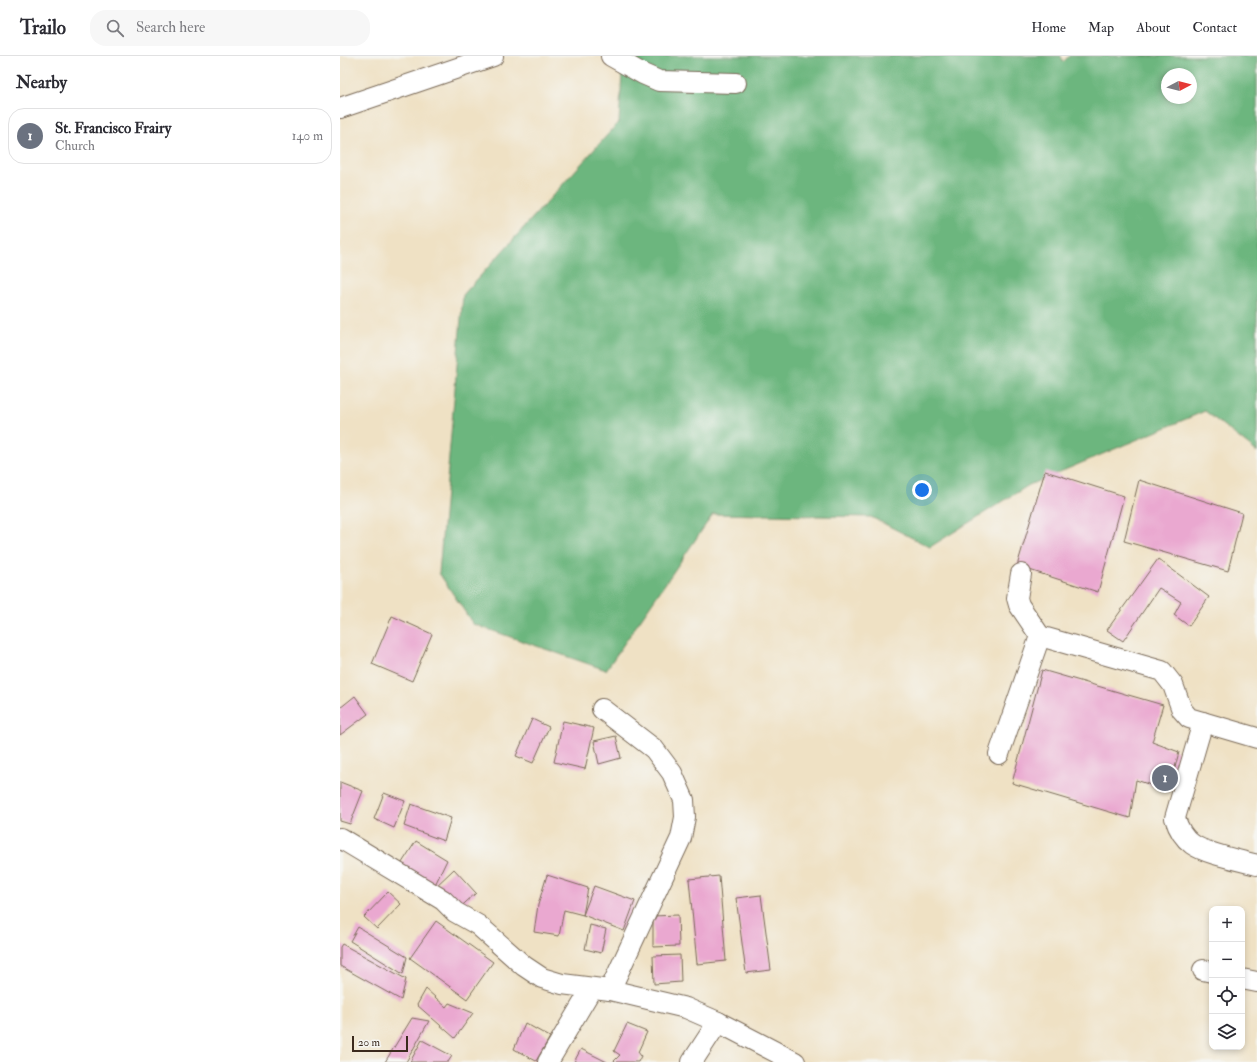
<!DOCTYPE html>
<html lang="en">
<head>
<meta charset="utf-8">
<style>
  :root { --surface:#fff; --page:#f7f7f7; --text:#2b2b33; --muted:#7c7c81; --line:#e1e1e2; --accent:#7c3aed }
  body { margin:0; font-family:"IM FELL Double Pica",serif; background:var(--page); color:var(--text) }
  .controls { position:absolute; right:12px; bottom:12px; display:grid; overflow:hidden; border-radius:8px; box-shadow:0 2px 6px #0003 }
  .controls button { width:36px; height:36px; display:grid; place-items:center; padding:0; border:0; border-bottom:1px solid var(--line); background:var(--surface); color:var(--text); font:20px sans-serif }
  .compass { position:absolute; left:821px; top:12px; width:36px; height:36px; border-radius:50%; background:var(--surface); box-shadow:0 2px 6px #0003; rotate:83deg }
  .scale { position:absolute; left:12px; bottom:10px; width:56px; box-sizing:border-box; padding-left:4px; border:2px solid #3b2a1e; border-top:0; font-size:11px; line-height:14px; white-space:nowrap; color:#3b2a1e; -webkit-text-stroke:3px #f6f6f2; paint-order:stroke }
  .you { position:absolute; left:582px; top:434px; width:14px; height:14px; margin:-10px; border:3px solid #fff; border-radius:50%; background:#1a73e8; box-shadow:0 0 0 6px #1a73e833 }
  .badge { display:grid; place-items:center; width:26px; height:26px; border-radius:50%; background:var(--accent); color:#fff; font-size:13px; font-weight:700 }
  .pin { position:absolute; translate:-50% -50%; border:2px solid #fff; box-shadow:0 1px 4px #0006 }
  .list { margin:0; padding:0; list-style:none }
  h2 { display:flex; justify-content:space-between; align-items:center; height:52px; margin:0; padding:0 16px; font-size:17px }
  h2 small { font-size:13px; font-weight:400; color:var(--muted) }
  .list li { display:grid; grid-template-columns:26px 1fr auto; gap:12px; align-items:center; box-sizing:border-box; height:56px; margin:0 8px 8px; padding:0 8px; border:1px solid var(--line); border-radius:16px }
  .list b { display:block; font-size:15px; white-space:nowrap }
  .list p { margin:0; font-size:13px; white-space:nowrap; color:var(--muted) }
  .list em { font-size:13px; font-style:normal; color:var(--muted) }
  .icon { flex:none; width:22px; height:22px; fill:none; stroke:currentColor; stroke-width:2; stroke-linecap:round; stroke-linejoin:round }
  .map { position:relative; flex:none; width:917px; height:1006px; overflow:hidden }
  header { display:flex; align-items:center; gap:24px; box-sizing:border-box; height:56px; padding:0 20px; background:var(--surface); border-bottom:1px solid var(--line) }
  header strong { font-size:19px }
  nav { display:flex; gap:22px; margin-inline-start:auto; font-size:14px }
  .search { width:280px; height:36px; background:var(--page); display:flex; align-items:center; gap:10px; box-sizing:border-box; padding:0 14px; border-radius:16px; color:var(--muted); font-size:15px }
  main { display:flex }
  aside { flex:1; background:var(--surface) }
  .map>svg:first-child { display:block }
</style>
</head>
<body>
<header>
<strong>Trailo</strong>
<div class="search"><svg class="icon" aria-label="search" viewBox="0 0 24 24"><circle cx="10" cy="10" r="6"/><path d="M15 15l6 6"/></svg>Search here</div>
<nav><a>Home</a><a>Map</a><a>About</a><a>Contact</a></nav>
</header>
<main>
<aside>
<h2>Nearby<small></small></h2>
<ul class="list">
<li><span class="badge" style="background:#6b7280">1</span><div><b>St. Francisco Frairy</b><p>Church</p></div><em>140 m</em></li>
</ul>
</aside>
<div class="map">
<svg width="917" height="1006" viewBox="0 0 917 1006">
  <rect width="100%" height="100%" fill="#f6f6f2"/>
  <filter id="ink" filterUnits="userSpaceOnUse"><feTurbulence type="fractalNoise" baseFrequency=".025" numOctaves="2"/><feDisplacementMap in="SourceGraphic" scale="8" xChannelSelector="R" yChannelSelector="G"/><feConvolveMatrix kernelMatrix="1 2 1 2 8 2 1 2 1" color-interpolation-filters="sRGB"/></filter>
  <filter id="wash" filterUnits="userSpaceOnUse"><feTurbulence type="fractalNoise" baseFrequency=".012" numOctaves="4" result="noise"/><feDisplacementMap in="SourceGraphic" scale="16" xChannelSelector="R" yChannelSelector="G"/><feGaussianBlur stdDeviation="0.9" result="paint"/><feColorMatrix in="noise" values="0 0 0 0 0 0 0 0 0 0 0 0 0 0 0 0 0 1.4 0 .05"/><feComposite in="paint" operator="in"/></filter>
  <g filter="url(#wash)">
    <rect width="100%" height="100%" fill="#efe1c4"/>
    <path fill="#6cb67e" stroke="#54704e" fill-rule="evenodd" d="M283,0h438l2,6 6,-6h188v396l-52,-41 -176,74 -99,62 -59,-30 -158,-3 -107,156 -133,-46 -34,-51 24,-278 156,-173zM827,18h24v24h-24z"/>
    <g id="blocks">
      <g fill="#eaa8d0">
        <path d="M705,415l79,25 -26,96 -81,-26z"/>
        <path d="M799,424l103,33 -14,58 -104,-30z"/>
        <path d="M818,503l51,38 -20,29 -15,-11 7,-13 -22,-14 -36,53 -16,-11z"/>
        <path d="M52,560l40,18 -20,47 -40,-17z"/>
        <path d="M702,614l121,35 -11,37 27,10 -10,39 -33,-11 -6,38 -118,-35z"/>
        <path d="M15,640l13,18 -28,21v-27z"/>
        <path d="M192,663l17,8 -16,36 -17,-7z"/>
        <path d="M223,665l31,7 -9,41 -31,-7z"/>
        <path d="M276,680l5,22 -22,6 -5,-23z"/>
        <path d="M0,726l23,9 -13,33 -10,-3z"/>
        <path d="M44,737l21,8 -11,27 -20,-9z"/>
        <path d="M71,748l40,14 -7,23 -40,-15z"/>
        <path d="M76,785l31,19 -14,29 -35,-20z"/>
        <path d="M114,813l22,24 -21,19 -22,-23z"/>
        <path d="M207,819l41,13 -5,27 11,-29 41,15 -11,30 -41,-16 -19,-5 -5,26 -25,-4 4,-27z"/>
        <path d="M379,820l7,85 -29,3 -8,-85z"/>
        <path d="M48,836l13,12 -24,25 -13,-12z"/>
        <path d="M421,839l10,75 -25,3 -10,-75z"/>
        <path d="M338,859l1,31 -26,1v-31z"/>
        <path d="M96,865l57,41 -26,37 -57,-41z"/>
        <path d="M250,869l16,4 -5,24 -16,-4z"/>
        <path d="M18,871l49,30 -4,17 -53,-33z"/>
        <path d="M2,888l64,35 -5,21 -61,-34v-19z"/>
        <path d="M340,899l1,27 -27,2 -1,-28z"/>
        <path d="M86,933l20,18 3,-4 24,10 -18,25 -38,-33z"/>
        <path d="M72,962l17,3 -23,41h-21z"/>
        <path d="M185,967l25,14 -14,24 -22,-12z"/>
        <path d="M287,968l20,8 -9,20 3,4 -3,6h-25l7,-7 -6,-4z"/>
        <path d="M82,984l30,16 -4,6h-38z"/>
        <path d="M241,993l26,13h-33z"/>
      </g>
    </g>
  </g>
  <g filter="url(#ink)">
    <use href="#blocks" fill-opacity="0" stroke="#7a6a58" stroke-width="1"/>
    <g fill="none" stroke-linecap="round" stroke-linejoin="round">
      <defs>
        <g id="minor">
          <path d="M271,0l32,18 16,7 77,2"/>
          <path d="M0,52l153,-52"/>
          <path d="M681,518l-4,24 2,7 21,31 122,35 11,14 9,25 7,8 68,20"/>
          <path d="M262,653l52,40 18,24 12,27 1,17 -4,21 -71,152"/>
          <path d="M863,666l-28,96c3,10 9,20 17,26 14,10 47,16 65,21"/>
          <path d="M659,698l41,-118"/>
          <path d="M0,782l103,62 12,12 23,13 46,41 18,12 20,6 48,6 76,18 32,14 77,40"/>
          <path d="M863,914l9,2"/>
          <path d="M902,923l15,3"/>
          <path d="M208,1006l44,-74"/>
          <path d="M352,1006l26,-40"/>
        </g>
      </defs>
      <use href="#minor" stroke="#7a6a58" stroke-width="22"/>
      <use href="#minor" stroke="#fff" stroke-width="20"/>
    </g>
  </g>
</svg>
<div class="controls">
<button>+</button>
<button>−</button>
<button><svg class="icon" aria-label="locate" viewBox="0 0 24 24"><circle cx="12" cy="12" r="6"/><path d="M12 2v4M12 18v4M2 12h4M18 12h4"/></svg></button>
<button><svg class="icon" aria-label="layers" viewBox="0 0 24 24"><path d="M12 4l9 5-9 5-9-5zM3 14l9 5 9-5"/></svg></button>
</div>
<svg class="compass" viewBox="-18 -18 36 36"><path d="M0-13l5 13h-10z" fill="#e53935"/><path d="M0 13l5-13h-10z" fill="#7c7c81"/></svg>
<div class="scale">20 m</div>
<div class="you"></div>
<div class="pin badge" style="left:825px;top:722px;background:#6b7280">1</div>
</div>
</main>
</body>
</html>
